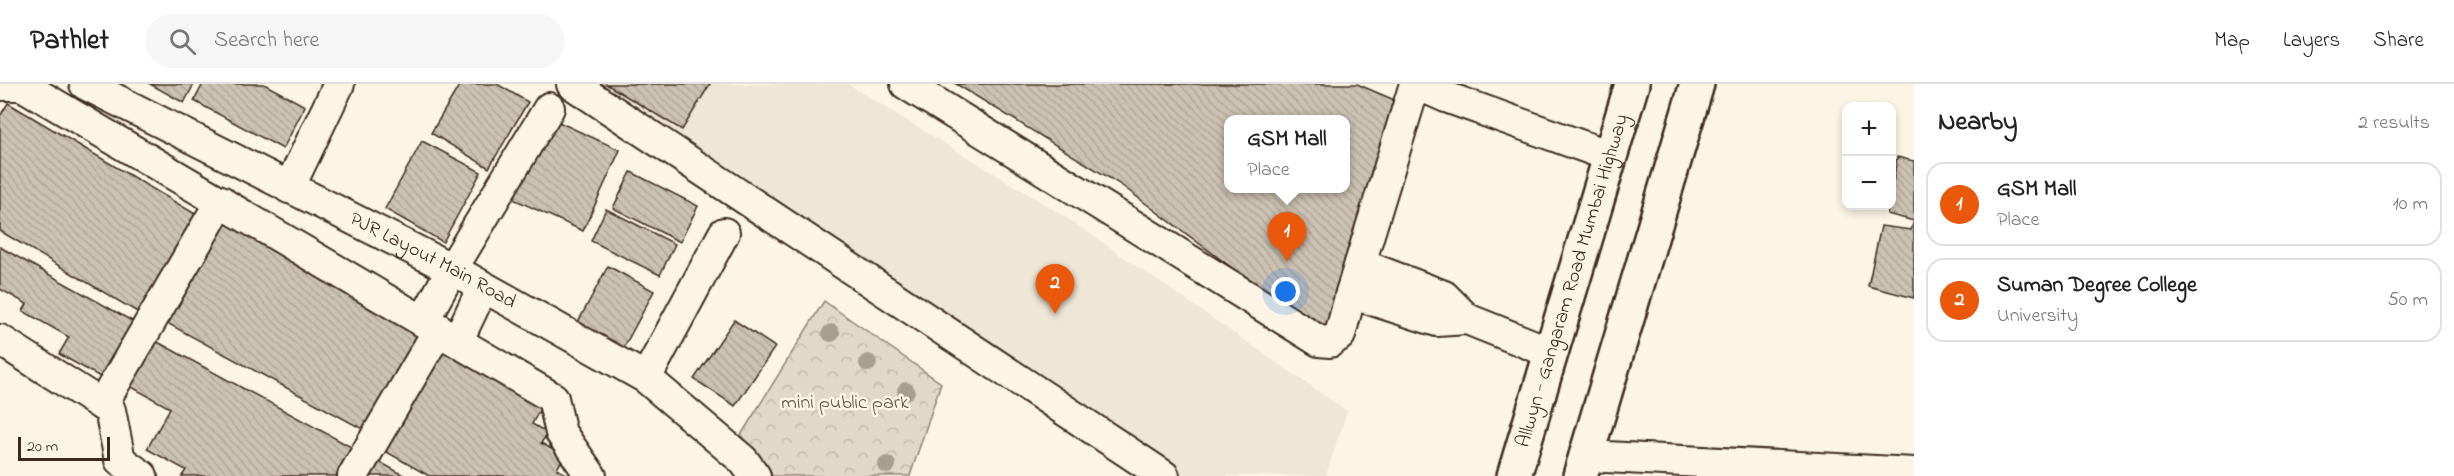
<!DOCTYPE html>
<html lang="en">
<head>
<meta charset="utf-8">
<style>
  :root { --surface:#fff; --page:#f6f6f6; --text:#222; --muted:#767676; --line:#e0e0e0; --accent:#ea580c }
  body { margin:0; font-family:"Indie Flower",sans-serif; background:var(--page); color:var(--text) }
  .controls { position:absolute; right:18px; top:18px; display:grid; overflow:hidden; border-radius:12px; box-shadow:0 3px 9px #0003 }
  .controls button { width:54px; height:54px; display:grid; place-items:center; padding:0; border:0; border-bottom:2px solid var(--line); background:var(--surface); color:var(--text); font:30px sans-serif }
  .scale { position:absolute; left:18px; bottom:15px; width:92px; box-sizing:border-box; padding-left:6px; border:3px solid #3b2a1e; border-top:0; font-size:16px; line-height:21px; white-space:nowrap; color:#3b2a1e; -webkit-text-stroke:4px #fcf5e5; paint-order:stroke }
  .you { position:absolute; left:1286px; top:208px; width:21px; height:21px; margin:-15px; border:4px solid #fff; border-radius:50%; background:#1a73e8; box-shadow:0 0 0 9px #1a73e833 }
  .badge { display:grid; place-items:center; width:39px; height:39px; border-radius:50%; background:var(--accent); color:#fff; font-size:20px; font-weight:700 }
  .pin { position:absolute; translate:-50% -50px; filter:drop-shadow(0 2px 3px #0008) }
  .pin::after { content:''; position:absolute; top:32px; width:21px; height:18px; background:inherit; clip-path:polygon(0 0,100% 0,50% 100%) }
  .popup { position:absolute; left:1224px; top:31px; width:126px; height:78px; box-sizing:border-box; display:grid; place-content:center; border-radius:12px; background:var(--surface); filter:drop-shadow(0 2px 4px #0005); font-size:20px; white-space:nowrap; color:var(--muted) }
  .popup b { font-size:22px; color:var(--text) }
  .popup::after { content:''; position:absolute; left:50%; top:100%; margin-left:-12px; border:12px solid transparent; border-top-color:var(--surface) }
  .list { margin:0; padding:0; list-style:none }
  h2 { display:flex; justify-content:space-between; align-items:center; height:78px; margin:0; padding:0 24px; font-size:26px }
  h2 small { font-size:20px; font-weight:400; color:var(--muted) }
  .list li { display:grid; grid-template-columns:39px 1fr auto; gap:18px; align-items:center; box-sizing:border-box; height:84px; margin:0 12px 12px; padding:0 12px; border:2px solid var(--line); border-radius:18px }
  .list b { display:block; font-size:22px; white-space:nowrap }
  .list p { margin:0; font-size:20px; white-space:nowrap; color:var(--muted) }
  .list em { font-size:20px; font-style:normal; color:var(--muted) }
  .icon { flex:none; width:33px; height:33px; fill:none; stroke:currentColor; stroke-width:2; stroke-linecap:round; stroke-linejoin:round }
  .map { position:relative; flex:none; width:1914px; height:392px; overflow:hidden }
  header { display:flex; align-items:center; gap:36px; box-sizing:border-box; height:84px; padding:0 30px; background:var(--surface); border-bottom:2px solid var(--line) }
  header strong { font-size:28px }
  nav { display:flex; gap:33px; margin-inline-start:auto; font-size:21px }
  .search { width:420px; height:54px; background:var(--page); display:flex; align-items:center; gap:15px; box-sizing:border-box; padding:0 21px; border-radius:33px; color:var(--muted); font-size:22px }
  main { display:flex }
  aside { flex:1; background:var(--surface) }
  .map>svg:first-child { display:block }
</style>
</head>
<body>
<header>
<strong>Pathlet</strong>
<div class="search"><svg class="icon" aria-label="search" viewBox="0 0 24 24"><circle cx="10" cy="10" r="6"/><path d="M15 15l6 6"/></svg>Search here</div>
<nav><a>Map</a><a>Layers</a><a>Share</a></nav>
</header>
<main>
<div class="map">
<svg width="1914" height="392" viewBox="0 0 1914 392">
  <defs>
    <pattern id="forest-crowns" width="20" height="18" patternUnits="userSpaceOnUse" patternTransform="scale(1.5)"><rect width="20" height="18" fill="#e0d8c8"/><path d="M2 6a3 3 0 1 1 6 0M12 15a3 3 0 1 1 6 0" fill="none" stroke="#c1baab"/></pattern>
    <pattern id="building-back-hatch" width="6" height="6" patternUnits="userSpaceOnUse" patternTransform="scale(1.5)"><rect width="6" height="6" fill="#ccc2b3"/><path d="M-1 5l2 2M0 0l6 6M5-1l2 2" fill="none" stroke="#b0a79a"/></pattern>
  </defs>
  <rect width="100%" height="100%" fill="#fcf5e5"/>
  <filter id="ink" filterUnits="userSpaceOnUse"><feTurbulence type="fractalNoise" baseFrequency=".0167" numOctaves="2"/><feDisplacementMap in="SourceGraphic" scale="12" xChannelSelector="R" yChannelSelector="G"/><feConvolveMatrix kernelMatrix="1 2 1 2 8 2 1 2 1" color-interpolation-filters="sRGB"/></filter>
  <g filter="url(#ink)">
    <path fill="#eee6d6" d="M554,0h293l217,132 283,195 -21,65h-173z"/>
    <path fill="url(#forest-crowns)" stroke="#8e8173" stroke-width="1.5" d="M824,217l117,82 -31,93h-143l-26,-41z"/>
    <g fill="url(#building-back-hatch)" stroke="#3b2a1e" stroke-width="1.5" fill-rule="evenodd">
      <path d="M150,0h44l-10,19z"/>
      <path d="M203,0h61l41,22 -22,43 -89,-48z"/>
      <path d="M460,0h37l31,18 -39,66 -58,-35z"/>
      <path d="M606,0h104l-28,46z"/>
      <path d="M956,0h401l42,18 -72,237 -206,-154zM1228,36h118v68h-118z"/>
      <path d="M8,19l194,115 -58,98 -144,-85v-115z"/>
      <path d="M552,35l68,31 -37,81 -72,-33z"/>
      <path d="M422,57l59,31 -38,70 -58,-33z"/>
      <path d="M1897,73l17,4v137l-46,-12 13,-60 30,4 3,-9 -27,-7 2,-8h3v-17z"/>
      <path d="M631,88l67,34 -18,36 -67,-34z"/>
      <path d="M606,125l69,35 -15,31 -69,-34z"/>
      <path d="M222,137l200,108 -56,102 -199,-108z"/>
      <path d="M0,163l134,75 -32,56 -43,-24 10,-17 -46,-26 4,-7 -27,-15z"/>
      <path d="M608,182l46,25 -31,58 -46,-25z"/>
      <path d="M734,236l41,27 -40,59 -41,-27z"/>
      <path d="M152,255l203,110 -14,27h-159l4,-6 -39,-21 23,-41 -42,-23z"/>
      <path d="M443,266l98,57 -9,17 16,9 -7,10 23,13 -7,13 13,7h-141l-44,-25z"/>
      <path d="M378,377l27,15h-35z"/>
    </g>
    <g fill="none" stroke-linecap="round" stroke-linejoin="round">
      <defs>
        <g id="minor">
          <path id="s1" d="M85,0l367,185 194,109 97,82 12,16"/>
          <path d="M572,0l592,392"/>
          <path d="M906,0l413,257 11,1 10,-7 11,-42 86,28 30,-2 85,34"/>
          <path d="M1417,0l29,13 164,59"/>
          <path d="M0,1h22l531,313 8,35 30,43"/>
          <path d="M289,104l50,-104"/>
          <path d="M1360,180l84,32 23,23"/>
          <path d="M1351,209l64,-209"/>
          <path d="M424,236l28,-51 97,-161"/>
          <path d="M0,256l110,70 10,50 22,16"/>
          <path d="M458,256l25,-53"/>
          <path d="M646,294l78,-145"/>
          <path d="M102,321l119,-204"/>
          <path d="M1587,372l327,17"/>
          <path d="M353,392l86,-147"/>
        </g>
        <g id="highway">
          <path id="s2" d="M1514,392l118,-392"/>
          <path d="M1580,392l117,-392"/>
        </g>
      </defs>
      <use href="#minor" stroke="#3b2a1e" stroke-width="34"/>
      <use href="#highway" stroke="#3b2a1e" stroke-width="38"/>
      <use href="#minor" stroke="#fcf5e5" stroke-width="30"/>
      <use href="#highway" stroke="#fcf5e5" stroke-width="33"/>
    </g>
    <g fill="#a89e8f">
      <circle cx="831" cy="249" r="9"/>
      <circle cx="868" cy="279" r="9"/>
      <circle cx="906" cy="307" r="9"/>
      <circle cx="887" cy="381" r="9"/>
    </g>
  </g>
  <g text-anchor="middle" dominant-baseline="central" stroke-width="5" stroke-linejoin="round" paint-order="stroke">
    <g font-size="20" fill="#3b2a1e" stroke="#fcf5e5">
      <text stroke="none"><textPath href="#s1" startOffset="390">PJR Layout Main Road</textPath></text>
      <text stroke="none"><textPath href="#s2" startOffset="204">Allwyn - Gangaram Road Mumbai Highway</textPath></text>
    </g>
    <g font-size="20" fill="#645648" stroke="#fcf5e5">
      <text x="845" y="319">mini public park</text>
    </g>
  </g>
</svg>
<div class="controls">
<button>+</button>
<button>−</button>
</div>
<div class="scale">20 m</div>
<div class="you"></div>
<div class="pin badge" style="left:1287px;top:178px">1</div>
<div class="popup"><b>GSM Mall</b>Place</div>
<div class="pin badge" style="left:1055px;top:230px">2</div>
</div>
<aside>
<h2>Nearby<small>2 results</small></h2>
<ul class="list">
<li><span class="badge">1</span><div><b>GSM Mall</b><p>Place</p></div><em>10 m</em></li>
<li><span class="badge">2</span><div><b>Suman Degree College</b><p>University</p></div><em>50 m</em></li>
</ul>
</aside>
</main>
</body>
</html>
